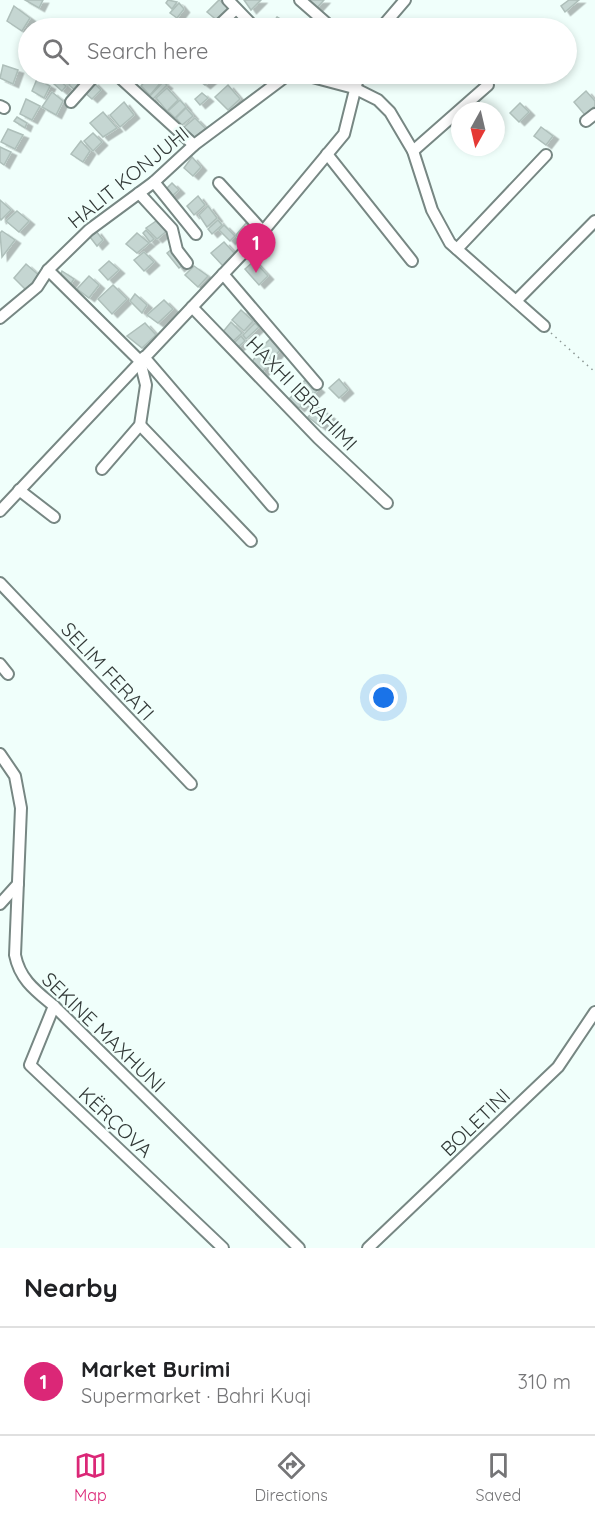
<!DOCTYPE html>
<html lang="en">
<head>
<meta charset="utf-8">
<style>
  :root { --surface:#fff; --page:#f6f6f6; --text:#202124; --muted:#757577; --line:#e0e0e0; --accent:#db2777 }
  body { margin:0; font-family:Quicksand,sans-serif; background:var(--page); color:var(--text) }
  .compass { position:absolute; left:451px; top:102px; width:54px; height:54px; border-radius:50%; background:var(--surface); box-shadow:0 3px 9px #0003; rotate:188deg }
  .you { position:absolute; left:384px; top:698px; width:21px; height:21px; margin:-15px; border:4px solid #fff; border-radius:50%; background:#1a73e8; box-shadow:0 0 0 9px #1a73e833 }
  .badge { display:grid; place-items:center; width:39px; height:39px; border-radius:50%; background:var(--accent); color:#fff; font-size:20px; font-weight:700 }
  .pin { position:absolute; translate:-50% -50px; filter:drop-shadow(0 2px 3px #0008) }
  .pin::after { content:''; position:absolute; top:32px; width:21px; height:18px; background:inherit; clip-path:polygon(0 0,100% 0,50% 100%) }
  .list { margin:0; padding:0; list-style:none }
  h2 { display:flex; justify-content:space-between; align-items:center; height:78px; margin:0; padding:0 24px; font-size:26px }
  h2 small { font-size:20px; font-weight:400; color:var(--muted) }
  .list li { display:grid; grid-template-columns:39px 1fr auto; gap:18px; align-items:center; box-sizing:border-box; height:108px; padding:0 24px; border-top:2px solid var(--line) }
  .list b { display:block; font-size:22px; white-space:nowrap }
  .list p { margin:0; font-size:20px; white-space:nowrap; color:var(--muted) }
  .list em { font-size:20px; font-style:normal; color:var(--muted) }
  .icon { flex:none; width:33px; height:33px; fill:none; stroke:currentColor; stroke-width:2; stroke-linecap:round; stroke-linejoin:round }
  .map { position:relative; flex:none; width:595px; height:1248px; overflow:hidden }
  .search { position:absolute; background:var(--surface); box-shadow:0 3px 9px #0003; left:18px; right:18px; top:18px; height:66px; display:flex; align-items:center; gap:15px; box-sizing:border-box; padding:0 21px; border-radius:33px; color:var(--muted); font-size:22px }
  .sheet { height:186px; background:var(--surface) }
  nav { display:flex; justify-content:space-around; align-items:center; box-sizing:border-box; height:84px; border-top:2px solid var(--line); background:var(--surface); font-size:16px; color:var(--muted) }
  nav a { display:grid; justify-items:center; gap:3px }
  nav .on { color:var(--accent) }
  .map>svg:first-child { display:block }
</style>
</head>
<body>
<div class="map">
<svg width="595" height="1248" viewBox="0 0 595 1248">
  <defs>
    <filter id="shadow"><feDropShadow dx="5.5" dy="3.5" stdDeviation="0" flood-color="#0004"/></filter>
  </defs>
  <rect width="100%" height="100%" fill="#f0fffb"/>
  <g fill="#c5d6d2" stroke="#aebfba" stroke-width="1.5" filter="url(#shadow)">
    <path d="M25,0h18l-4,8z"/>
    <path d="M168,0l9,2 -5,7 -6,-6z"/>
    <path d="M219,0l13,9 -13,13 -12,-10z"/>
    <path d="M244,0h17l-10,10z"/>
    <path d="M305,0h19l-9,10z"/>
    <path d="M569,0h10l-14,12 -4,-6z"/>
    <path d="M179,3l5,6 -7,9 -7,-5z"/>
    <path d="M14,6l16,12 -8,13 -15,-10z"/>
    <path d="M239,15l5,6 -10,7 -5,-4z"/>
    <path d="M277,17l13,8 -3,3h-8l-7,-4z"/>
    <path d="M3,65l15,5 -5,14 -13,-6z"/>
    <path d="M59,74h14l-6,10 -10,-7z"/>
    <path d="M78,74l10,4 -11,14 -8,-7z"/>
    <path d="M151,74h5l7,6 -13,15 -9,-9z"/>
    <path d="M203,74h15l-13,11 -8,-6z"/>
    <path d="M56,78l10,8 -4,5 -9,-8z"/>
    <path d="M37,79l13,7 -6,12 -12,-7z"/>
    <path d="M93,82l8,8 -9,9 -9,-8z"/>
    <path d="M163,82l4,3 -15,15 -3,-3z"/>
    <path d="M228,85l12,14 -12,11 -13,-13z"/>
    <path d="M167,88l11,12 -11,11 -11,-13z"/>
    <path d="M586,91l9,10v5l-10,9 -11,-13z"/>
    <path d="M52,92l11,9 -7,14 -14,-8z"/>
    <path d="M202,93l6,5 -8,7 -5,-6z"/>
    <path d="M26,99l14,7 -8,14 -12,-6z"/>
    <path d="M180,100l6,7 -11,11 -7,-7z"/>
    <path d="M124,102l10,13 -14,12 -10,-12z"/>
    <path d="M520,103l9,9 -10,10 -9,-9z"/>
    <path d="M186,108l7,8 -11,9 -6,-7z"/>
    <path d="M103,112l14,16 -14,9 -13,-14z"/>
    <path d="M17,117l10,6 -2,5 -11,-7z"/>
    <path d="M195,118l11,11 -12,10 -11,-11z"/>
    <path d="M541,127l12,9 -7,9 -12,-9z"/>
    <path d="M8,129l15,6 -8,14 -14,-7z"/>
    <path d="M93,133l9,9 -9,9 -9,-10z"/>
    <path d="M81,141l9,10 -7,11 -12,-8z"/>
    <path d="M0,147l11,5 -7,13 -4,-3z"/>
    <path d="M192,157l9,10 -8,9 -9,-8z"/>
    <path d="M172,183l7,7 -7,6 -6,-7z"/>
    <path d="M198,196l7,9 -11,10 -7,-9z"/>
    <path d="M0,200l11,10 -10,10 -1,-2z"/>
    <path d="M208,206l9,12 -10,9 -8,-12z"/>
    <path d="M17,211l12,10 -10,11 -13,-11z"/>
    <path d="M159,219l9,11 -11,9 -11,-11z"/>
    <path d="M218,220l4,5 -10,9 -4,-5z"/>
    <path d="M246,223l10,9 -12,13 -8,-10z"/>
    <path d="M224,225l11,11 -5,5 -11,-11z"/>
    <path d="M146,230l8,9 -4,3 -7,-9z"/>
    <path d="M2,231l13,9 -13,17 -2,-24z"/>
    <path d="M96,231l7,9 -6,6 -7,-9z"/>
    <path d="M137,233l12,10 -12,10 -11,-9z"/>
    <path d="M224,242l11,12 -12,12 -12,-13z"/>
    <path d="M172,249l14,14 -7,5 -12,-15z"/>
    <path d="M144,252l10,10 -10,9 -10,-11z"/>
    <path d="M109,261l10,9 -11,10 -9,-10z"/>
    <path d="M254,261l14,15 -9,9 -14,-16z"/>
    <path d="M26,264l16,14 -15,13 -13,-13z"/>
    <path d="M194,266l14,10 -10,11 -13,-12z"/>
    <path d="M62,271l12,8 -4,6 -11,-7z"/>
    <path d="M89,276l10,9 -10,13 -12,-9z"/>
    <path d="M113,285l14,14 -15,15 -14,-15z"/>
    <path d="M135,294l12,11 -5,8 -12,-12z"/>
    <path d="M164,300l9,9 -15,14 -11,-8z"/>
    <path d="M241,310l12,11 -9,10 -12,-11z"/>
    <path d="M231,322l11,11 -11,10 -9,-10z"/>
    <path d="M145,323l11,12 -14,13 -15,-12z"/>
    <path d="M255,323l4,4 -13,12 -3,-4z"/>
    <path d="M241,336l4,5 -8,7 -4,-4z"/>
    <path d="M270,339l10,11 -8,10 -13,-10z"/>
    <path d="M258,353l11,9 -6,10 -11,-10z"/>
    <path d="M308,379l11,10 -11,10 -11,-14z"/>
    <path d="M339,379l9,11 -9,8 -10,-10z"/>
    <path d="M298,390l9,10 -8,8 -10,-9z"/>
    <path d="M318,407l12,9 -9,11 -13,-10z"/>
  </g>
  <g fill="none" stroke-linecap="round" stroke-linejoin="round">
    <defs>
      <g id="minor">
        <path d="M228,0l27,28"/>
        <path d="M300,0l32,28"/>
        <path d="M216,28l20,-19"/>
        <path d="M381,28l24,-28"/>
        <path d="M116,74l78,71"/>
        <path d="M301,74l53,14 24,12 12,12 23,39 19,59 18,33 94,83"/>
        <path d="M71,102l25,-28"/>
        <path d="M0,106l4,2"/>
        <path d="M586,121l9,-7"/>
        <path d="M413,151l75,-66"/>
        <path d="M327,154l85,107"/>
        <path d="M154,182l42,52"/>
        <path d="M219,183l40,44 1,8"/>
        <path d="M139,193l33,36 5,21 10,13"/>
        <path d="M457,249l89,-94"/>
        <path d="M48,270l92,91 6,24 -6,40 -38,44"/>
        <path d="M223,274l94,110"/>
        <path d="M516,301l79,-80"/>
        <path d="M192,307l126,131 69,65"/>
        <path d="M0,318l37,-31 11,-17 41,-40 65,-48 40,-37 95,-71"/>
        <path d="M144,357l128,149"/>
        <path d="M140,425l111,116"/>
        <path d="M19,490l35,27"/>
        <path d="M0,511l260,-276 84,-101 15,-60"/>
        <path d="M0,583l191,201"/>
        <path d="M0,664l8,10"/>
        <path d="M0,754l15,22 6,32 -6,147c5,25 21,36 39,51l245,242"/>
        <path d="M0,904l18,-20"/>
        <path d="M54,1006l-24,59 193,183"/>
        <path d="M368,1248l190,-181 37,-55"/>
      </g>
    </defs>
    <use href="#minor" stroke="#778783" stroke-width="14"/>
    <path stroke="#8d9895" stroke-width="1.5" stroke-dasharray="1.5 4.5" stroke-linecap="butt" d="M551,333l44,39"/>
    <use href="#minor" stroke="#fff" stroke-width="10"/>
  </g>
  <g text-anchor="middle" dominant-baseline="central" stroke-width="5" stroke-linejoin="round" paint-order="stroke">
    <g font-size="20" fill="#333a38" stroke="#f0fffb">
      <text transform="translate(128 177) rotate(-39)">HALIT KONJUHI</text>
      <text transform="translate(302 393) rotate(46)">HAXHI IBRAHIMI</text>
      <text transform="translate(108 671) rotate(47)">SELIM FERATI</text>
      <text transform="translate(104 1032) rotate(44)">SEKINE MAXHUNI</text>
      <text transform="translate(116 1122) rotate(43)">KËRÇOVA</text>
      <text transform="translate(475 1122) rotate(-44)">BOLETINI</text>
    </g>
  </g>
</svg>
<svg class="compass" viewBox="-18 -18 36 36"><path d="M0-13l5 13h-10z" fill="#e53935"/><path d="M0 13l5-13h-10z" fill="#757577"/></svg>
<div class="you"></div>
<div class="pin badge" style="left:256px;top:273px">1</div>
<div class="search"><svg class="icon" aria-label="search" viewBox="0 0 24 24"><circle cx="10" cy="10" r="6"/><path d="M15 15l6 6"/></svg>Search here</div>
</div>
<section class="sheet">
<h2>Nearby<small></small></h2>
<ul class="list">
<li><span class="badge">1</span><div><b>Market Burimi</b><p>Supermarket · Bahri Kuqi</p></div><em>310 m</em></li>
</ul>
</section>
<nav>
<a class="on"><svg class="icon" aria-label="map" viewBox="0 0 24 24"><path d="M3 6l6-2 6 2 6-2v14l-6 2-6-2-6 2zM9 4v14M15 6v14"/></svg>Map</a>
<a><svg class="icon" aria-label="directions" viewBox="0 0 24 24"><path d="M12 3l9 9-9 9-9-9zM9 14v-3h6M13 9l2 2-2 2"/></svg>Directions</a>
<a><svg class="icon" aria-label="saved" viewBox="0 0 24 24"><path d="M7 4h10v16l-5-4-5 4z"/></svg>Saved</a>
</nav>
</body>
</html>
